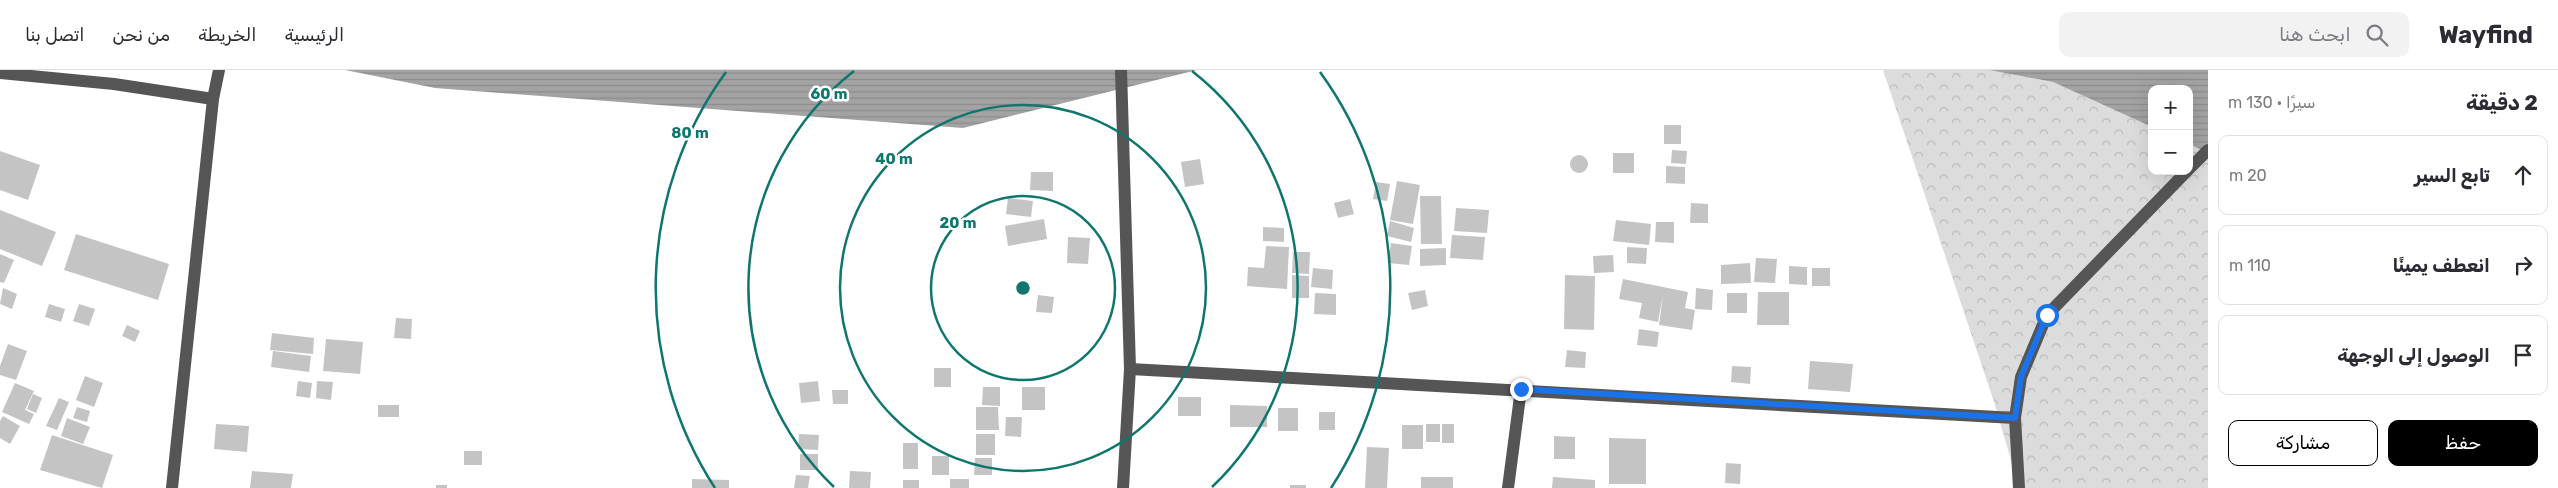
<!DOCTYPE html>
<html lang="ar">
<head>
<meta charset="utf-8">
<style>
  :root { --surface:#fff; --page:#f2f2f3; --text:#2b2b33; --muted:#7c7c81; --line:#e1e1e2; --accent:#000 }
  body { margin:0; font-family:Rubik,"Noto Naskh Arabic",sans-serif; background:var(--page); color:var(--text); direction:rtl }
  .controls { position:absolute; right:15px; top:15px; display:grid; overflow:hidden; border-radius:10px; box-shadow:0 5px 20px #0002 }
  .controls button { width:45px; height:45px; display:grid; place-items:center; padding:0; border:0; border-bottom:1px solid var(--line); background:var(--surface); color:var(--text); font:25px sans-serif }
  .stop { position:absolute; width:15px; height:15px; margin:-11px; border:4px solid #1a73e8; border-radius:50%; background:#fff }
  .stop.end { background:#1a73e8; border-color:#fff; box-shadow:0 1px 5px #0008 }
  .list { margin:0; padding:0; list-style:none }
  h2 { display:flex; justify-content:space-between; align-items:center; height:65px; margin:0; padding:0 20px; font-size:21px }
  h2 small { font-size:16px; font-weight:400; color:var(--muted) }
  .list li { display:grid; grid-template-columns:32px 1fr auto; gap:15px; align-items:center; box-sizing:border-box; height:80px; margin:0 10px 10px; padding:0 10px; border:1px solid var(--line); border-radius:10px }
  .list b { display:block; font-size:19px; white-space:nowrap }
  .list em { font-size:16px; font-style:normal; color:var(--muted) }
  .actions { display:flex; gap:10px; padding:15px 20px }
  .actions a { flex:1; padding:11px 0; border:1px solid var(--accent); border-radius:10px; text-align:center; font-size:18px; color:var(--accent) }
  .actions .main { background:var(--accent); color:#fff }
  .icon { flex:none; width:28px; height:28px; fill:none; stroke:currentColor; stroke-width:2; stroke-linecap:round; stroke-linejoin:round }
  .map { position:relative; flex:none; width:2208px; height:418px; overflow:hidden; direction:ltr }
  header { display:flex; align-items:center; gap:30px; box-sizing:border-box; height:70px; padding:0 25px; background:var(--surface); border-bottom:1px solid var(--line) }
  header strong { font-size:24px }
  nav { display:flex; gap:28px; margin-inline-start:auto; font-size:18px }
  .search { width:350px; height:45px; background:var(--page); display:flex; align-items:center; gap:12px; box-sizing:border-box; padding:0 18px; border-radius:10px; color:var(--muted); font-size:19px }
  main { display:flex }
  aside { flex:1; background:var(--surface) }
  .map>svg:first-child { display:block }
</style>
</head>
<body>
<header>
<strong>Wayfind</strong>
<div class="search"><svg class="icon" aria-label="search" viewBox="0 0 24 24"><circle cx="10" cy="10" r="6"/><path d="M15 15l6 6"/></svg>ابحث هنا</div>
<nav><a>الرئيسية</a><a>الخريطة</a><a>من نحن</a><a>اتصل بنا</a></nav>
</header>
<main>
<aside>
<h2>2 دقيقة<small>سيرًا · 130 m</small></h2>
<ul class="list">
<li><svg class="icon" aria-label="ahead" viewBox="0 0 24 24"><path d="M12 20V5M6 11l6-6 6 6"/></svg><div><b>تابع السير</b></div><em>20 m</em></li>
<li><svg class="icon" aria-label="right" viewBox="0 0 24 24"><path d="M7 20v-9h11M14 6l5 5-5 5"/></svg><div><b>انعطف يمينًا</b></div><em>110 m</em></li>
<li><svg class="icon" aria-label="arrive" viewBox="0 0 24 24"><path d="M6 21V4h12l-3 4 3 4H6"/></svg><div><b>الوصول إلى الوجهة</b></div></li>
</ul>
<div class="actions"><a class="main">حفظ</a><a>مشاركة</a></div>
</aside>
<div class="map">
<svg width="2208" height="418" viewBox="0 0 2208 418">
  <defs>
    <pattern id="forest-crowns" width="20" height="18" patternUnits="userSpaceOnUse" patternTransform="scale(1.25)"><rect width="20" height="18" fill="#dcdcdc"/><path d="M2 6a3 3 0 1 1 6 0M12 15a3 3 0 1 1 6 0" fill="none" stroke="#bbb"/></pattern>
    <pattern id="water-rules" width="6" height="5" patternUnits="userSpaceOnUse" patternTransform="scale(1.25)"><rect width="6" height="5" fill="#a3a3a3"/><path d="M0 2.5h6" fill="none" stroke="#8b8b8b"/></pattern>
  </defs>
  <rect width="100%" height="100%" fill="#fff"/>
  <path fill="url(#forest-crowns)" d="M1883,0h106l64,12 99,45v44h37v-27l19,9v335h-189l-24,-83z"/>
  <g fill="url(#water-rules)">
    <path d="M345,0h852l-234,58 -528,-40z"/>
    <path d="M1989,0h219v83l-19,-9v-55h-37v38l-99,-45z"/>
  </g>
  <g fill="#c4c4c4">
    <rect x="1664" y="55" width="17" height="19"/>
    <path d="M1672,80l15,1 -1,13 -15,-1z"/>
    <path d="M0,81l40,14 -12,35 -28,-10z"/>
    <rect x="1613" y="83" width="21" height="20"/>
    <circle cx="1579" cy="94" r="9"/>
    <path d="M1200,89l4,25 -19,3 -4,-25z"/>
    <path d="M1666,96l19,1v17l-19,-1z"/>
    <path d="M1031,102h22v19l-23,-1z"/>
    <path d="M1397,111l23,4 -7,39 -23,-4z"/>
    <path d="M1376,112l14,2 -3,17 -14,-2z"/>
    <path d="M1420,126h21l1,48h-21z"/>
    <path d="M1008,128l25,3 -2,16 -25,-3z"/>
    <path d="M1350,129l4,15 -16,4 -4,-15z"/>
    <path d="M1691,133l17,1v19h-18z"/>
    <path d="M1456,138l33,2 -2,23 -33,-2z"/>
    <path d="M0,140l56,22 -14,34 -42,-17z"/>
    <path d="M1044,149l3,20 -39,7 -3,-20z"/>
    <path d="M1616,150l35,4 -2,21 -36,-4z"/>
    <path d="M1390,151l24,7 -3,14 -24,-6z"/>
    <path d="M1656,152h18v21l-19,-1z"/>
    <path d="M1263,157l21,1v14l-21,-1z"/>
    <path d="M76,164l93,30 -11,36 -94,-30z"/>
    <path d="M1452,165l33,2 -2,23 -33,-2z"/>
    <path d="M1068,167l22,1 -2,26 -21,-1z"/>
    <path d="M1391,173l21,3 -3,19 -21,-2z"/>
    <path d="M1266,176l23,1 -2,42 -40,-3 1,-19 16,1z"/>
    <path d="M1627,177l20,1 -1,16 -19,-1z"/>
    <path d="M1446,178v17l-26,1v-17z"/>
    <path d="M1293,182h17l-1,22 -17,-1z"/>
    <path d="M0,184l14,6 -10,23 -4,-1z"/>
    <path d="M1613,185l1,17 -20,1 -1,-17z"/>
    <path d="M1756,188l21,1 -2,24 -21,-1z"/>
    <path d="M1750,193l1,20 -30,1v-19z"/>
    <path d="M1789,196l18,1v18l-18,-1z"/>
    <path d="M1313,198l20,2 -1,19 -21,-2z"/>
    <rect x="1812" y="198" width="18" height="18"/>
    <path d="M1292,205l17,1v22h-17z"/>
    <path d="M1565,205l30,1 -1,54 -30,-1z"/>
    <path d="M1623,209l65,13 -3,16 10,2 -3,20 -33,-5 4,-30 -5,27 -19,-4 3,-15 -23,-4z"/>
    <path d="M3,218l14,6 -5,15 -12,-5z"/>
    <path d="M1696,218l17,2 -1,20 -17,-1z"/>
    <path d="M1425,220l3,16 -16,4 -4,-17z"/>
    <path d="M1758,222h31v33h-32z"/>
    <path d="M1315,223l21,1v21l-22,-1z"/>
    <rect x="1727" y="223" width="20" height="20"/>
    <path d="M1038,225l16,2 -2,16 -16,-1z"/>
    <path d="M49,234l16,5 -4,13 -16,-5z"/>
    <path d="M79,234l16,5 -6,17 -16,-5z"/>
    <path d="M396,248l16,1 -1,20 -17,-1z"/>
    <path d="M127,255l13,6 -5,11 -13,-6z"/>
    <path d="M1639,259l20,3 -2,15 -20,-2z"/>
    <path d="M272,263l42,5 -1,16 -43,-4z"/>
    <path d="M326,269l37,3 -3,32 -37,-3z"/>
    <path d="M8,274l19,7 -11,29 -16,-5v-9z"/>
    <path d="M1567,280l19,2 -1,16 -20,-1z"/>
    <path d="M273,281l38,5 -2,16 -38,-5z"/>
    <path d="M1810,291l43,3 -3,28 -42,-3z"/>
    <path d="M1732,296l19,1 -1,17 -19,-2z"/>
    <rect x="934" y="298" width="17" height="19"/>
    <path d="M85,306l18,7 -9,24 -18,-7z"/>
    <path d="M298,311l14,2 -2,15 -14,-2z"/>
    <path d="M317,311l16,1 -2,18 -15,-2z"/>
    <path d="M818,311l2,20 -19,2 -2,-20z"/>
    <path d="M15,313l19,8 -9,19 9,4 -5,10 -27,-12z"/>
    <path d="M983,317h17v19l-18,-1z"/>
    <rect x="1022" y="317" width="23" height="23"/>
    <path d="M832,320h16v14h-15z"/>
    <path d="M33,324l9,4 -6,15 -9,-4z"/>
    <rect x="1178" y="327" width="23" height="19"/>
    <path d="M59,328l10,4 -12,28 -11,-4z"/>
    <rect x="378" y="335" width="21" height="12"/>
    <path d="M1230,335l37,1v21h-37z"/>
    <path d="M77,337l13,4 -3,11 -14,-4z"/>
    <path d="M976,337h22l1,23h-23z"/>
    <rect x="1278" y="338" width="20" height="23"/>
    <rect x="1319" y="342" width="16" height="18"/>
    <path d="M3,346l17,10 -10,18 -10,-6v-17z"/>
    <path d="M1006,347h16l-1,20 -16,-1z"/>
    <path d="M67,348l23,9 -7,17 -22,-8z"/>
    <path d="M216,354l33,2 -2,26 -33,-3z"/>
    <rect x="1426" y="354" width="14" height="18"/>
    <rect x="1442" y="354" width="12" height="19"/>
    <rect x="1402" y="355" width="21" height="24"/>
    <path d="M799,364l20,1 -1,15 -20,-1z"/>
    <rect x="976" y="364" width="19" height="21"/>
    <path d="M52,365l61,20 -11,33 -62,-18z"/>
    <path d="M1554,366l21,1v22h-21z"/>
    <path d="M1609,368l37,1v45h-37z"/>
    <rect x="903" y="373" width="15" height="26"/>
    <path d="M1367,377l22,1 -2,40h-22z"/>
    <rect x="464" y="381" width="18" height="14"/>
    <rect x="800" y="384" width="18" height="16"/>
    <rect x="932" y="386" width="17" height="19"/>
    <path d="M975,388h17v17h-18z"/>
    <path d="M1726,393l15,1 -1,20 -15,-1z"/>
    <path d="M252,401l41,3 -2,14h-41z"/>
    <path d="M850,401l21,1 -1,16h-21z"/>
    <path d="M796,405l14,1 -2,12h-14z"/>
    <rect x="1421" y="407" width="32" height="11"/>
    <path d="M1553,407l42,3v8h-43z"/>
    <path d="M692,409l37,1v8h-37z"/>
    <rect x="950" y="409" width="19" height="9"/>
    <rect x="903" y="410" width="16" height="8"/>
    <rect x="436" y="415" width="11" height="3"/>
    <rect x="1290" y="415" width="16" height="3"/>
  </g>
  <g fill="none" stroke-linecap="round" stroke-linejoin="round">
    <g stroke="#555" stroke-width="12">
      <path d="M1121,0l9,299 -7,119"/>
      <path d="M0,3l114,11 99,15"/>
      <path d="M2189,99l19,-19"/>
      <path d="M1130,299l885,49"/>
      <path d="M172,418l41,-389 6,-29"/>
      <path d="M1508,418l13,-99"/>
      <path d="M2019,418l-4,-70 6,-41 26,-62 140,-144"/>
    </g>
  </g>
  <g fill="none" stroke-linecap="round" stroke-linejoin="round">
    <path stroke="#1a73e8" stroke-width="6" d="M1521,319l494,29 6,-41 26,-62"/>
  </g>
  <g fill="none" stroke="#0f766e" stroke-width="2.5">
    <circle cx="1023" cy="218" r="92"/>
    <circle cx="1023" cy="218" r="183"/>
    <path d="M834 417A275 275 0 0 1 854 1M1192 1A275 275 0 0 1 1212 417"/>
    <path d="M715 418A367 367 0 0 1 726 2M1320 2A367 367 0 0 1 1331 418"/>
  </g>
  <circle cx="1023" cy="218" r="8" fill="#0f766e" stroke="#fff" stroke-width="2.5"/>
  <g font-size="15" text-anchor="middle" font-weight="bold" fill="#0f766e" stroke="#fff" stroke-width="5" stroke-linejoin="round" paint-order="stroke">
    <text x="829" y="29">60 m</text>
    <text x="690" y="68">80 m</text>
    <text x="894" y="94">40 m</text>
    <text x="958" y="158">20 m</text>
  </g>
</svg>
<div class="controls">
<button>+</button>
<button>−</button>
</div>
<div class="stop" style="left:2047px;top:245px"></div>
<div class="stop end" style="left:1521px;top:319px"></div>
</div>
</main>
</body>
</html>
